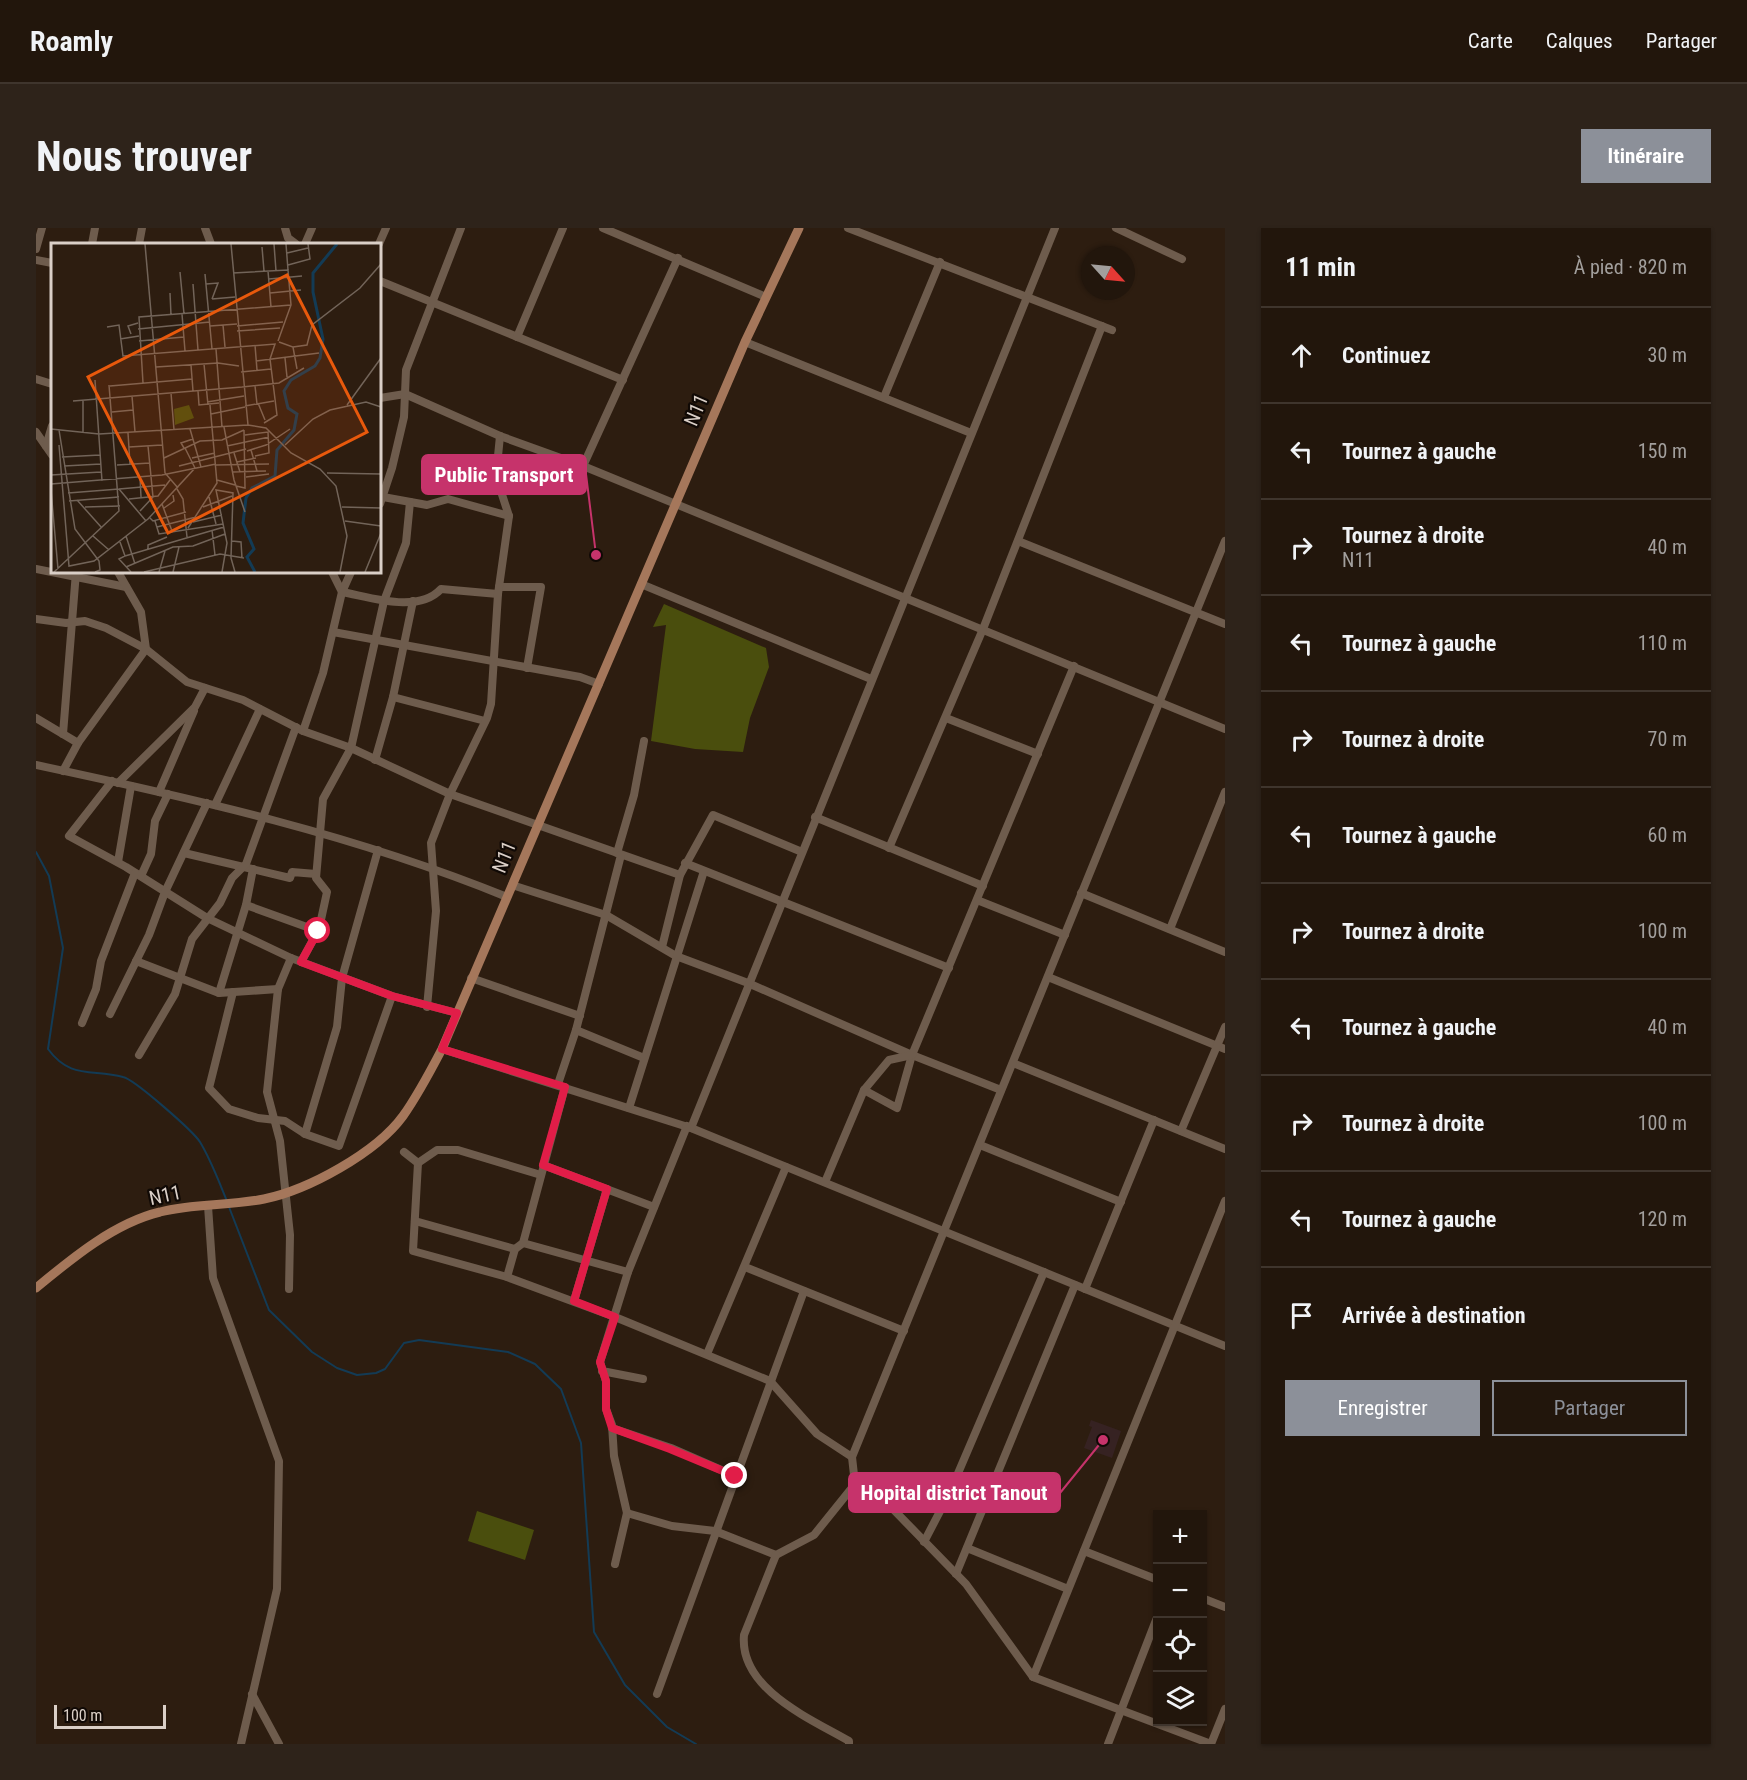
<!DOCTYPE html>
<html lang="fr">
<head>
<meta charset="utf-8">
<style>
  :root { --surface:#22160c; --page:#2e231a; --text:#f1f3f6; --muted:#a29f9d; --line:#3f352d; --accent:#8c9099 }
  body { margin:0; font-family:"Roboto Condensed",sans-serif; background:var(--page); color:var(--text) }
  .controls { position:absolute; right:18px; bottom:18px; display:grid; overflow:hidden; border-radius:0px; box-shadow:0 2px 4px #0004 }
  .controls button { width:54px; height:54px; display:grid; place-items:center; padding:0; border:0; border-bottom:2px solid var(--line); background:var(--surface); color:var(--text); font:30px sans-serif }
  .compass { position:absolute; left:1045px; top:18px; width:54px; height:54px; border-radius:50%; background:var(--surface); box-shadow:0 2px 4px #0004; rotate:117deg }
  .scale { position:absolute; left:18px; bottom:15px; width:112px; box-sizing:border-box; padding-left:6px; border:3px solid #dacfc7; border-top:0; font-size:16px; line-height:21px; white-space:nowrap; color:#dacfc7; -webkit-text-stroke:4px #100905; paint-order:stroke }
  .stop { position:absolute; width:18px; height:18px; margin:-14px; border:4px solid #e11d48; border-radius:50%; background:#fff }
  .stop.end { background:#e11d48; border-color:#fff; box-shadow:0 2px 6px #0008 }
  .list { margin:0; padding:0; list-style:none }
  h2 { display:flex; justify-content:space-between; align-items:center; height:78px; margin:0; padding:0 24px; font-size:26px }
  h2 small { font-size:20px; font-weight:400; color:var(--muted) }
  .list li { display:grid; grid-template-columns:39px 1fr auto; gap:18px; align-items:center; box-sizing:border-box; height:96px; padding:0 24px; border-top:2px solid var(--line) }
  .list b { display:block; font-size:22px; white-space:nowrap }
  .list p { margin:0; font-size:20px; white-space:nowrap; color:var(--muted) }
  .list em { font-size:20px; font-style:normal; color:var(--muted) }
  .actions { display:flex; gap:12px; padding:18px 24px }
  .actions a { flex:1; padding:14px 0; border:2px solid var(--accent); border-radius:0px; text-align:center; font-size:21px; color:var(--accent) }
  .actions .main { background:var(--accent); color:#fff }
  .icon { flex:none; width:33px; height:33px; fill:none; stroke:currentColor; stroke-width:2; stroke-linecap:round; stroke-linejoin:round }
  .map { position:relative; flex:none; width:1189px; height:1516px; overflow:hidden; border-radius:0px }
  header { display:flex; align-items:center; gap:36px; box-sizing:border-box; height:84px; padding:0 30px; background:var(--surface); border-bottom:2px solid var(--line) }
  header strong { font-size:28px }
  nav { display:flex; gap:33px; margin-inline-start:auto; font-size:21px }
  .intro { display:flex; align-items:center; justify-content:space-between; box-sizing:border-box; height:144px; padding:0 36px }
  h1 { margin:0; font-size:42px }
  .button { padding:15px 27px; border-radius:0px; background:var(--accent); color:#fff; font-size:21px; font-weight:700 }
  main { display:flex; gap:36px; padding:0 36px }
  aside { flex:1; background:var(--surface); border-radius:0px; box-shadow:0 2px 4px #0004 }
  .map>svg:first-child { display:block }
</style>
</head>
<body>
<header>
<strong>Roamly</strong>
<nav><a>Carte</a><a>Calques</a><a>Partager</a></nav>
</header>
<div class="intro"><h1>Nous trouver</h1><a class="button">Itinéraire</a></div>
<main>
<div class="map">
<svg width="1189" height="1516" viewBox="0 0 1189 1516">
  <rect width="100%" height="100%" fill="#2d1d10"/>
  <path fill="#362222" d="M1055,1192l30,11 -9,27 -28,-10 8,-21 -3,-1z"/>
  <g fill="#4a4e0d">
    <path d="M628,376l102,44 3,19 -19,51 -7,34 -48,-3 -44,-8 15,-116 -13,2z"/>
    <path d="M441,1283l57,19 -9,30 -57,-19z"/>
  </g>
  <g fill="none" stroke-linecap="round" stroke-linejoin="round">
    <g stroke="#133b55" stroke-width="2">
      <path d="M0,624l13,24 14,72 -15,101c22,30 43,20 75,28 11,2 70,54 77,65 11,18 19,40 27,59"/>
      <path d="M193,979l40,103 43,42 25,16 20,7 19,-2 9,-4 19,-26 15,-3 89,12 27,12 26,25 20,54 13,189 31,53 42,42 29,17"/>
    </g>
    <g stroke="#6e5c4d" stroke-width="8">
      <path d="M169,0l6,16"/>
      <path d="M249,0l3,10 8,6"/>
      <path d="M567,0l163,69"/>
      <path d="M812,0l264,102"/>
      <path d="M1080,0l66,31"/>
      <path d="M56,16l3,-16"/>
      <path d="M103,16l3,-16"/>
      <path d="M269,16l7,-16"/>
      <path d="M343,16l7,-16"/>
      <path d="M0,21l6,-21"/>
      <path d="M0,32l16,3"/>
      <path d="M344,53l243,99"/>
      <path d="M481,109l46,-109"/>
      <path d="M709,114l226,91"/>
      <path d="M0,151l16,5"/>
      <path d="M848,169l56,-135"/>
      <path d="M344,170l25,-4 95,42 83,30 642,263"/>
      <path d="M0,204l16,23"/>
      <path d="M10,218l6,-20"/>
      <path d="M547,238l95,-208"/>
      <path d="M347,269l44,8 21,-6 61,17"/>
      <path d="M344,276l12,-36 12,-51 2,-47 55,-142"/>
      <path d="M982,313l207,83"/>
      <path d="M0,341l90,18"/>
      <path d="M82,344l23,40 5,37 41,33 56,18 60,31 48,17 99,46 230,81"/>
      <path d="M296,344l10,20c28,5 76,22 99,-3l57,5"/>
      <path d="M605,356l230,95"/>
      <path d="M463,359h42l-14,81"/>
      <path d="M0,391l30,4 19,-2 21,7 40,21 -68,94 -42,-25"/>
      <path d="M297,404l247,45 19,7"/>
      <path d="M357,469l92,24"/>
      <path d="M910,490l92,36"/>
      <path d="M267,503l20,-58 19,-81 9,-20"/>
      <path d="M27,506l13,-162"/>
      <path d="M339,532l18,-63 20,-96"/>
      <path d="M0,537c160,34 319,70 471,132"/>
      <path d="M27,543l15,-28"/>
      <path d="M76,553l-43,55 57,31 81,51 84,40 101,38 65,17"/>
      <path d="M82,555l77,-76 10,-19"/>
      <path d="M123,564l35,-81"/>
      <path d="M179,577l45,-96"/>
      <path d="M779,589l168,69"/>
      <path d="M853,620l94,-219 119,-303"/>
      <path d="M148,625l106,25 2,-6 24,2"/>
      <path d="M581,625l17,-58 10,-54"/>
      <path d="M82,634l13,-76"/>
      <path d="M649,635l264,105"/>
      <path d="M105,648l10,-22 4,-33 13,-27"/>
      <path d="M476,657l94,30 70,41 72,27 164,72 89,35"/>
      <path d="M1045,665l144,59"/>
      <path d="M941,672l88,35"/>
      <path d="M210,677l72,26"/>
      <path d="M1134,701l55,-137"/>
      <path d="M626,719l18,-72 33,-60 89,37"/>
      <path d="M100,733l83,32 59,-4"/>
      <path d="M265,734l18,-33 8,-37 -11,-14 7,-79 28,-51 33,-147 22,-58 4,-41"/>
      <path d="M1012,749l177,72"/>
      <path d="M435,750l109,38"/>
      <path d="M197,764l-24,96 20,21 29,9 27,3 20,13 34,12 53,-150"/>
      <path d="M183,765l27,-88 7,-36"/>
      <path d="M391,779l9,-96 -5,-68 19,-49 37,-76 4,-14 7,-110 11,-78 -13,-40 4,-40"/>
      <path d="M74,786l39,-79 16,-43 42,-89"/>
      <path d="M46,795l14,-34 5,-28 34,-88"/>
      <path d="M540,802l68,28"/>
      <path d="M406,821l249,79 534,218"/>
      <path d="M103,827l36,-61 17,-55 28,-36 12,-25 14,-14 50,-137"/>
      <path d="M977,835l212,86"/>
      <path d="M522,856l18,-54 45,-175"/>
      <path d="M828,862l33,18 15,-53"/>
      <path d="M593,880l75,-237"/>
      <path d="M655,900l364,-900"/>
      <path d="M1145,903l44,-104"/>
      <path d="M269,906l32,-107 5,-49 36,-128"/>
      <path d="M944,917l141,57"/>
      <path d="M368,924l14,11 -5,88 94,26 108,40 155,64 47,53 35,23 373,-916"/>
      <path d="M382,935l19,-13h21l83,25"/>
      <path d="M507,937l111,42"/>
      <path d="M789,954l39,-92 25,-30 23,-5 162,-389"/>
      <path d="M172,978l5,72 66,183 -2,128 -36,155"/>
      <path d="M379,993l100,28"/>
      <path d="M487,1015l105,29"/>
      <path d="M709,1039l159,64"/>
      <path d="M471,1049l8,-28 8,-6 42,-156"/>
      <path d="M253,1061l1,-54 -10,-94 -13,-49 11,-103 13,-31"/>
      <path d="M1049,1061l69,-169"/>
      <path d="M538,1073l33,-112"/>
      <path d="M671,1126l79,-187"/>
      <path d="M566,1143l41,8"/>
      <path d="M576,1200l59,20 64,28"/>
      <path d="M819,1256l35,22 76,78 67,93 178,67"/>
      <path d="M591,1285l45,13 43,5 61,24 38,-20 41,-51 -3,-27"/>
      <path d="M888,1314l26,-50 94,-220"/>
      <path d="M931,1320l101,41"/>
      <path d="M1048,1323l74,29"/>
      <path d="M740,1327l-32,80c-5,54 67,84 105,106v3"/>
      <path d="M579,1336l12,-51 -13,-57 -2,-31 -6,-16v-28l-6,-19 28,-90 59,-146"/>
      <path d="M920,1346l119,-289"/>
      <path d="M1166,1370l23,9"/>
      <path d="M997,1449l192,-476"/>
      <path d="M216,1466l27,50"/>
      <path d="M621,1466l147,-403"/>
      <path d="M1072,1516l50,-129"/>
      <path d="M1175,1516l14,-35"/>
    </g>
    <path stroke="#a5775b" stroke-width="9" d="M0,1060c35,-29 78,-65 124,-76 34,-9 70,-6 104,-13 44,-9 112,-46 139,-83 15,-21 27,-44 39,-67l303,-707 54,-114"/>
  </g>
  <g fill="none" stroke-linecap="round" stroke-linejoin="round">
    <path stroke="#e11d48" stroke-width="8" d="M282,703l-17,31 91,34 65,17 -15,36 123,38 -22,78 64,24 -33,112 41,16 -15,45 6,19v28l6,19 58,21 65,27"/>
  </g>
  <g text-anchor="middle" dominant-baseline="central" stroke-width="4.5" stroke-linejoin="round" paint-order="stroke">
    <g font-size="20" fill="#dacfc7" stroke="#100905">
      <text transform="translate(660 182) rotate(-67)">N11</text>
      <text transform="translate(468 629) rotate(-68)">N11</text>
      <text transform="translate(129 967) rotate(-12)">N11</text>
    </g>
  </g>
  <g transform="translate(15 15)">
    <rect width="330" height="330" fill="#2d1d10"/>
    <path d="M138,162l5,13 -19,7 -1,-16z" fill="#4a4e0d"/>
    <path fill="none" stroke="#133b55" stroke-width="3" d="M204,329l-8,-15 7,-8 -11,-26 3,-25 6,-10 23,-12 2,-26 17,-20 3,-16 -9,-6 -4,-17 7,-11 24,-14 5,-8 3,-19 -10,-47v-19l24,-29"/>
    <path fill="none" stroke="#726459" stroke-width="1.5" d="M94,1l20,229 13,15M180,1l17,181M223,1l2,27M235,1l2,26M211,4l2,24M236,10l21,-5M237,22l22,-6 -2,-15M217,28l3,36M129,29l4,42M182,30l55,-3 3,35 -13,36M154,31l7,75M218,36l33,-3M142,41l5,66M155,41l12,-1 -6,16M119,50l1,22M219,50l31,-3M161,56l23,-2M131,71l3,37M172,82l2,22M159,83l27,-2M186,83l46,-4M56,84l12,-2 4,31 152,-12 -5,15 7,56 -13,8M87,86l72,-7M186,88l43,-3M80,91l-3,-8 10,-3M69,96l19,-3M88,98l45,-4M228,99l14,5 4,22M204,102l2,25M242,104l14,-2 5,-20 48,-37 21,-24M165,106l6,78M234,115l2,19M205,118l63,-8M153,121l4,41M140,122l2,26M105,124l62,-4 21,3M190,129l30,-3M44,137l7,101M92,140l-4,-66 152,-12M59,143l82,-7M204,143l2,18M191,144l37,-4 25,-15M147,148l1,14 20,-2M120,150l3,37M81,153l3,36M22,158l169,-14M32,158v31M156,159l37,-6M207,160l7,17M296,162l34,-47M194,163l29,-5M61,169l21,-2M160,171l34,-7M173,184l10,53 11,32M0,186l48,5 149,-9 18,3 25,25 29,16 16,17 11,50 -7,36M139,186l11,38M8,187l16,99 24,32 1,9 -5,2M77,190l2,31M194,192l23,-3 1,21 -14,3M8,202l10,121 25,-5 54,-42 47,-51 -10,-20M234,202l28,-26 17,-9 36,-8 15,5M176,203l42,-9M78,204l33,-2M133,205l-3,-5 12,-4M200,207l6,21M196,208l19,-6 24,-16M183,210l6,19M11,214l38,-2M113,215l36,-17 22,-1 22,-10M141,215l23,-5M186,219l19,-4M66,222l33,-2M165,222l53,-1M13,223l37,-2M128,223l67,-17M181,229l34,-1M276,230l54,1M0,232l50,-3M89,234l1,20M195,234l23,-3M166,237l18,5M0,241l111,-9 54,-11M185,243l9,2 -1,-58M68,246l46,-4M68,246l27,32M126,246l6,10 4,38M0,247l7,79M17,250l51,-4M158,254l7,27M78,256l29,-3 12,-16M26,257l25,28M18,258l50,-4M111,261l10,27M34,264l35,-1M152,264l29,-11M291,264l39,1M113,265l10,-7 -1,-6M89,268l13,-14 -5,-51M99,275l3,3 33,-9M104,278l4,13 64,-10M294,278l36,5M142,279l29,-7M106,284l39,-10M137,285l29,-45 -7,-78M161,287l3,25M42,293l16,14M75,293l9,28M181,298l9,1 1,16M69,299l5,14 -6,3 12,13M97,307v-5l19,-8M74,313l99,-29M75,324l47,-20 20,-1 32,-12M3,329l65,-61 -10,-126M93,329l76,-18 24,4M108,329l6,-21M122,329l6,-25M171,329l5,-29 -11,-53 17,3 -2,65 4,14M314,329l16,-39"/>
    <path fill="#e8590c" fill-opacity="0.15" stroke="#e8590c" stroke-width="3" d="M236,32l80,157 -199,101 -80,-156z"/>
    <rect width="330" height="330" fill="none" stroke="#dacfc7" stroke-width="3"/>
  </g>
  <path fill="none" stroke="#c6336b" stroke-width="2" d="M560 327L550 246M1067 1212L1024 1265"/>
  <g fill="#c6336b" stroke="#100905" stroke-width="2">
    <circle cx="560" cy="327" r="6"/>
    <circle cx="1067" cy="1212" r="6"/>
  </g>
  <g fill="#c6336b" stroke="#c6336b" stroke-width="2">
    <rect x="386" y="227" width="164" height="39" rx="6"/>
    <rect x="813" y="1245" width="211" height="39" rx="6"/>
  </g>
  <g font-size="21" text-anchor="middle" font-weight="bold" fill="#fff">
    <text x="468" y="254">Public Transport</text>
    <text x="918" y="1272">Hopital district Tanout</text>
  </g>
</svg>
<div class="controls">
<button>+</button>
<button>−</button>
<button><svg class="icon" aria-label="locate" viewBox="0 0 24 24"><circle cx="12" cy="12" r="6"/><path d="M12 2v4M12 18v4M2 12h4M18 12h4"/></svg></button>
<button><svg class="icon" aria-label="layers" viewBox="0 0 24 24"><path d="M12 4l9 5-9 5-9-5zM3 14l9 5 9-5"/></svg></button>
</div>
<svg class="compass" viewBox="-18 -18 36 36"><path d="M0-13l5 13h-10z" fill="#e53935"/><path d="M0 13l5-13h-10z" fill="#a29f9d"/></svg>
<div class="scale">100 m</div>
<div class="stop" style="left:282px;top:703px"></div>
<div class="stop end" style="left:699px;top:1248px"></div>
</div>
<aside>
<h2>11 min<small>À pied · 820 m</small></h2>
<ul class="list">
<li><svg class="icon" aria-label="ahead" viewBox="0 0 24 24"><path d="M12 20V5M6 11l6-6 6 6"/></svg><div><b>Continuez</b></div><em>30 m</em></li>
<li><svg class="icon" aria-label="left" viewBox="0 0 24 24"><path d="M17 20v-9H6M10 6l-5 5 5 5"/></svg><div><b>Tournez à gauche</b></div><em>150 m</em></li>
<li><svg class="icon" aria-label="right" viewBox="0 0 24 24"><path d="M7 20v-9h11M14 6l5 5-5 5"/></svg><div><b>Tournez à droite</b><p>N11</p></div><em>40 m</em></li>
<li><svg class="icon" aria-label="left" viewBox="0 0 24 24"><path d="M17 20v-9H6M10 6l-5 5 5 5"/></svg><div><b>Tournez à gauche</b></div><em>110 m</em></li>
<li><svg class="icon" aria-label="right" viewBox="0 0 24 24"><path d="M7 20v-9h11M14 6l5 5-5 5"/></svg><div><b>Tournez à droite</b></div><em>70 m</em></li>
<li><svg class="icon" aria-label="left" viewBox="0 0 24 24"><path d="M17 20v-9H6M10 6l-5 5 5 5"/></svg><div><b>Tournez à gauche</b></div><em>60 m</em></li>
<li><svg class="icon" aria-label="right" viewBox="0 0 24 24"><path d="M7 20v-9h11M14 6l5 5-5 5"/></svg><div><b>Tournez à droite</b></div><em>100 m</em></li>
<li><svg class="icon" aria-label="left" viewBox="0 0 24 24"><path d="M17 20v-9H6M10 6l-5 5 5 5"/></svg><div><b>Tournez à gauche</b></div><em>40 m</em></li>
<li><svg class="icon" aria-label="right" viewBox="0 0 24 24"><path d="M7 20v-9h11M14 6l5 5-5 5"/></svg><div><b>Tournez à droite</b></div><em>100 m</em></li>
<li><svg class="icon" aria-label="left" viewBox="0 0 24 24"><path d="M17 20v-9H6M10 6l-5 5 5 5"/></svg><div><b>Tournez à gauche</b></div><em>120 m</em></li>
<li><svg class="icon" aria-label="arrive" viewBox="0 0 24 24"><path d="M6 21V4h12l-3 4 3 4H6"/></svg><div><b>Arrivée à destination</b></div></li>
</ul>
<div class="actions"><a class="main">Enregistrer</a><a>Partager</a></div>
</aside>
</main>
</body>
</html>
